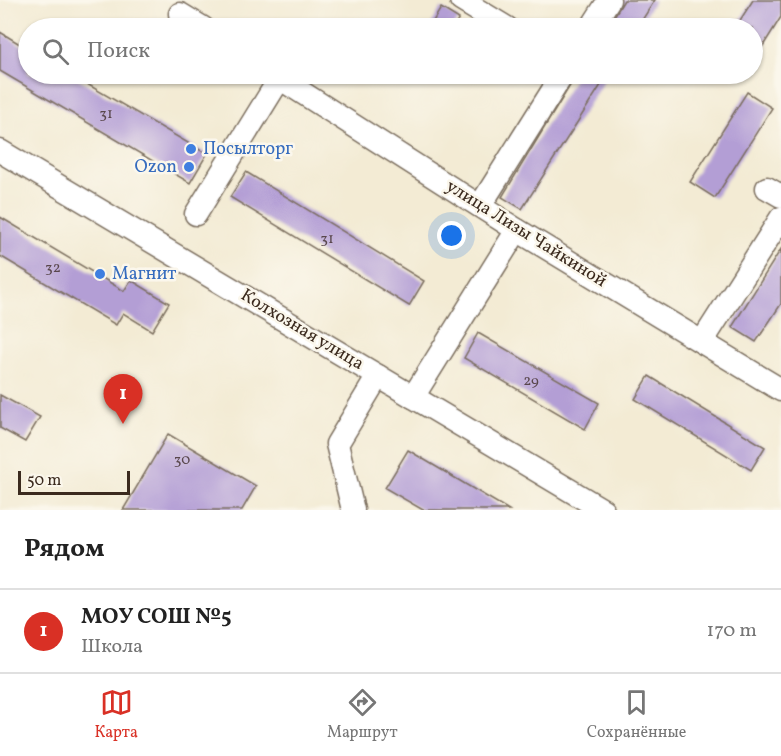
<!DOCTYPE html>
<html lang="ru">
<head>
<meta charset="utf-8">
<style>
  :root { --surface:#fff; --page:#f2f2f2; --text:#222; --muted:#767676; --line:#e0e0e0; --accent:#d93025 }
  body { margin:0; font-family:Vollkorn,serif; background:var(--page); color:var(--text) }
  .scale { position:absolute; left:18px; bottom:15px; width:112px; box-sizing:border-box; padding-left:6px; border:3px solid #3b2a1e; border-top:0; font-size:16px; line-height:21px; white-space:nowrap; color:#3b2a1e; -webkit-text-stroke:4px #fbf7ec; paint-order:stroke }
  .you { position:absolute; left:452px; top:236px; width:21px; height:21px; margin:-15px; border:4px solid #fff; border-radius:50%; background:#1a73e8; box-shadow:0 0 0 9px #1a73e833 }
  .badge { display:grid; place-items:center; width:39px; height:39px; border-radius:50%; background:var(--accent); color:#fff; font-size:20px; font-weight:700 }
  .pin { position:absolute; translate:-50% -50px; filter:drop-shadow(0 2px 3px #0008) }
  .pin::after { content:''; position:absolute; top:32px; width:21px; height:18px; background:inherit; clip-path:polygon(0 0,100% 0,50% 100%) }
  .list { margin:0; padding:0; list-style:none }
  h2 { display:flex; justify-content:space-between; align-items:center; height:78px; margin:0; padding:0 24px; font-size:26px }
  h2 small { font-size:20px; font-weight:400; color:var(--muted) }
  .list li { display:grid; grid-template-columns:39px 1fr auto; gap:18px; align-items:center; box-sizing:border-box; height:84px; padding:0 24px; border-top:2px solid var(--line) }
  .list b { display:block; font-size:22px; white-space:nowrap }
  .list p { margin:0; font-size:20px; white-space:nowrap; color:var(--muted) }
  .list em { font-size:20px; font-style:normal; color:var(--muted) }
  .icon { flex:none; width:33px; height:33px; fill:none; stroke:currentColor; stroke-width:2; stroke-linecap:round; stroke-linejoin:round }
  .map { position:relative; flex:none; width:781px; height:510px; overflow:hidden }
  .search { position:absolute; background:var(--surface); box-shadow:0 2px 4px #0004; left:18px; right:18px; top:18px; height:66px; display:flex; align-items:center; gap:15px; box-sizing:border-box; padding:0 21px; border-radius:33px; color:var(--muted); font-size:22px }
  .sheet { height:162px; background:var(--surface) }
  nav { display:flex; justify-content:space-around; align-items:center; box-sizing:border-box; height:84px; border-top:2px solid var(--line); background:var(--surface); font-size:16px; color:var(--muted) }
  nav a { display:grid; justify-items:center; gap:3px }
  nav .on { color:var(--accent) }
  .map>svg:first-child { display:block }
</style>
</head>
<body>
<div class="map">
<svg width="781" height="510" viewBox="0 0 781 510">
  <rect width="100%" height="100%" fill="#fbf7ec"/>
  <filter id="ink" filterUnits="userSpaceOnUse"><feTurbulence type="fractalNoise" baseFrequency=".0167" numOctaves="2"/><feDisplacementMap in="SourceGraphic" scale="12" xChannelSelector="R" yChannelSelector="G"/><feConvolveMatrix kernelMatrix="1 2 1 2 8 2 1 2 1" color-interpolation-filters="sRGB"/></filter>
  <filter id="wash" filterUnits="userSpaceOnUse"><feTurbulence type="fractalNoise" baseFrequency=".008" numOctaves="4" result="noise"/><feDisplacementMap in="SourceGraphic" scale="24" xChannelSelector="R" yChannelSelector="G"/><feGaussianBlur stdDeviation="1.35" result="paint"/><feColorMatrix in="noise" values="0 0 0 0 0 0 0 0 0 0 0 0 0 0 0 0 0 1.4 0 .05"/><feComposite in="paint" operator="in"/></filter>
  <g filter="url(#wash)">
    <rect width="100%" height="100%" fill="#f3ebd4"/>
    <g id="blocks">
      <g fill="#b39ed5">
        <path d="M624,0h31l-18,28h-30z"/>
        <path d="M753,0h28v17l-28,45v-34h-18z"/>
        <path d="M441,8l18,11 -6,9h-24z"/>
        <path d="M0,32l28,17v25h42l137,80 -17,29 -190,-112z"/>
        <path d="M577,74h31l-86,135 -20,-12z"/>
        <path d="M747,92l25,16 -57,90 -25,-16z"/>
        <path d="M246,172l178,109 -15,25 -179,-109z"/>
        <path d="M0,217l124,74 7,-11 38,23 -17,28 -29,-18 -7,12 -116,-69z"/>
        <path d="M781,249v55l-25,38 -24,-15z"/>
        <path d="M478,333l121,70 -14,26 -121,-71z"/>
        <path d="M649,376l116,71 -14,23 -116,-71z"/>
        <path d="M0,395l40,22 -15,25 -25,-14z"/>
        <path d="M168,434l88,52 -14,24h-119z"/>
        <path d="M408,450l101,60h-86l-38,-22z"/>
      </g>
    </g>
  </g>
  <g filter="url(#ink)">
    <use href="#blocks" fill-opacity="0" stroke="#7b6e5e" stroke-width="1.5"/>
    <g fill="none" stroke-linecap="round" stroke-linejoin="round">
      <defs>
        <g id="minor">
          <path d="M461,0l46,28"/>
          <path d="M180,14l23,14"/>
          <path d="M591,28l18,-28"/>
          <path d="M273,74l244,156 264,160"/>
          <path d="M0,151l603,359"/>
          <path d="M767,188l14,8"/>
          <path d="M480,206l83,-132"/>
          <path d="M196,214l84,-136"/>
          <path d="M702,342l79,-124"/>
          <path d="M413,397l104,-167"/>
          <path d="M353,510l-16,-66 41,-68"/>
        </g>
      </defs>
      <use href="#minor" stroke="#7b6e5e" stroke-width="25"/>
      <use href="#minor" stroke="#fff" stroke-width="22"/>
    </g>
  </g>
  <g fill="#3f7fe0" stroke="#fbf7ec" stroke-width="2">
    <circle cx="191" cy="149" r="6"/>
    <circle cx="189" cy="167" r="6"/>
    <circle cx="100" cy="274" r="6"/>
  </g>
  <g text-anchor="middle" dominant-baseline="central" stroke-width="5" stroke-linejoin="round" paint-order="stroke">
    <g font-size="15" fill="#59474c">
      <text x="106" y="114">31</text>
      <text x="327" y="239">31</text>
      <text x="53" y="268">32</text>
      <text x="531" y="381">29</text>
      <text x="182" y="460">30</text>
    </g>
    <g font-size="18" fill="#366cbe" stroke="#fbf7ec" text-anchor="start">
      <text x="203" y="149">Посылторг</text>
      <text x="177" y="167" text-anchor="end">Ozon</text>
      <text x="112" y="274">Магнит</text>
    </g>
    <g font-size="18" fill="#3b2a1e" stroke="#fbf7ec">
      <text transform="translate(526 234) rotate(32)">улица Лизы Чайкиной</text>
      <text transform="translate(302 330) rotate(31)">Колхозная улица</text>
    </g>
  </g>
</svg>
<div class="scale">50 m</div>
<div class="you"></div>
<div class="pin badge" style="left:123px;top:424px">1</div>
<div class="search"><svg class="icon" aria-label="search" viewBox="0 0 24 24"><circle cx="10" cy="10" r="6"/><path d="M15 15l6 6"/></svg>Поиск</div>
</div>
<section class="sheet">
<h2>Рядом<small></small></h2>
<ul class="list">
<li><span class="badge">1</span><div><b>МОУ СОШ №5</b><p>Школа</p></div><em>170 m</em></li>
</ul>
</section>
<nav>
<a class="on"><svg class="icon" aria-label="map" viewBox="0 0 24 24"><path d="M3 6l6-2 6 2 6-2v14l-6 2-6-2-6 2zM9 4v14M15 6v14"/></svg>Карта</a>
<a><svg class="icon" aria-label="directions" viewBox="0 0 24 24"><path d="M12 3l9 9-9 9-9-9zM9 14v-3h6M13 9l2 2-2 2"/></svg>Маршрут</a>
<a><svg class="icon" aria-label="saved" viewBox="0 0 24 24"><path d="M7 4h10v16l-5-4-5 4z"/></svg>Сохранённые</a>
</nav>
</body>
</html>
